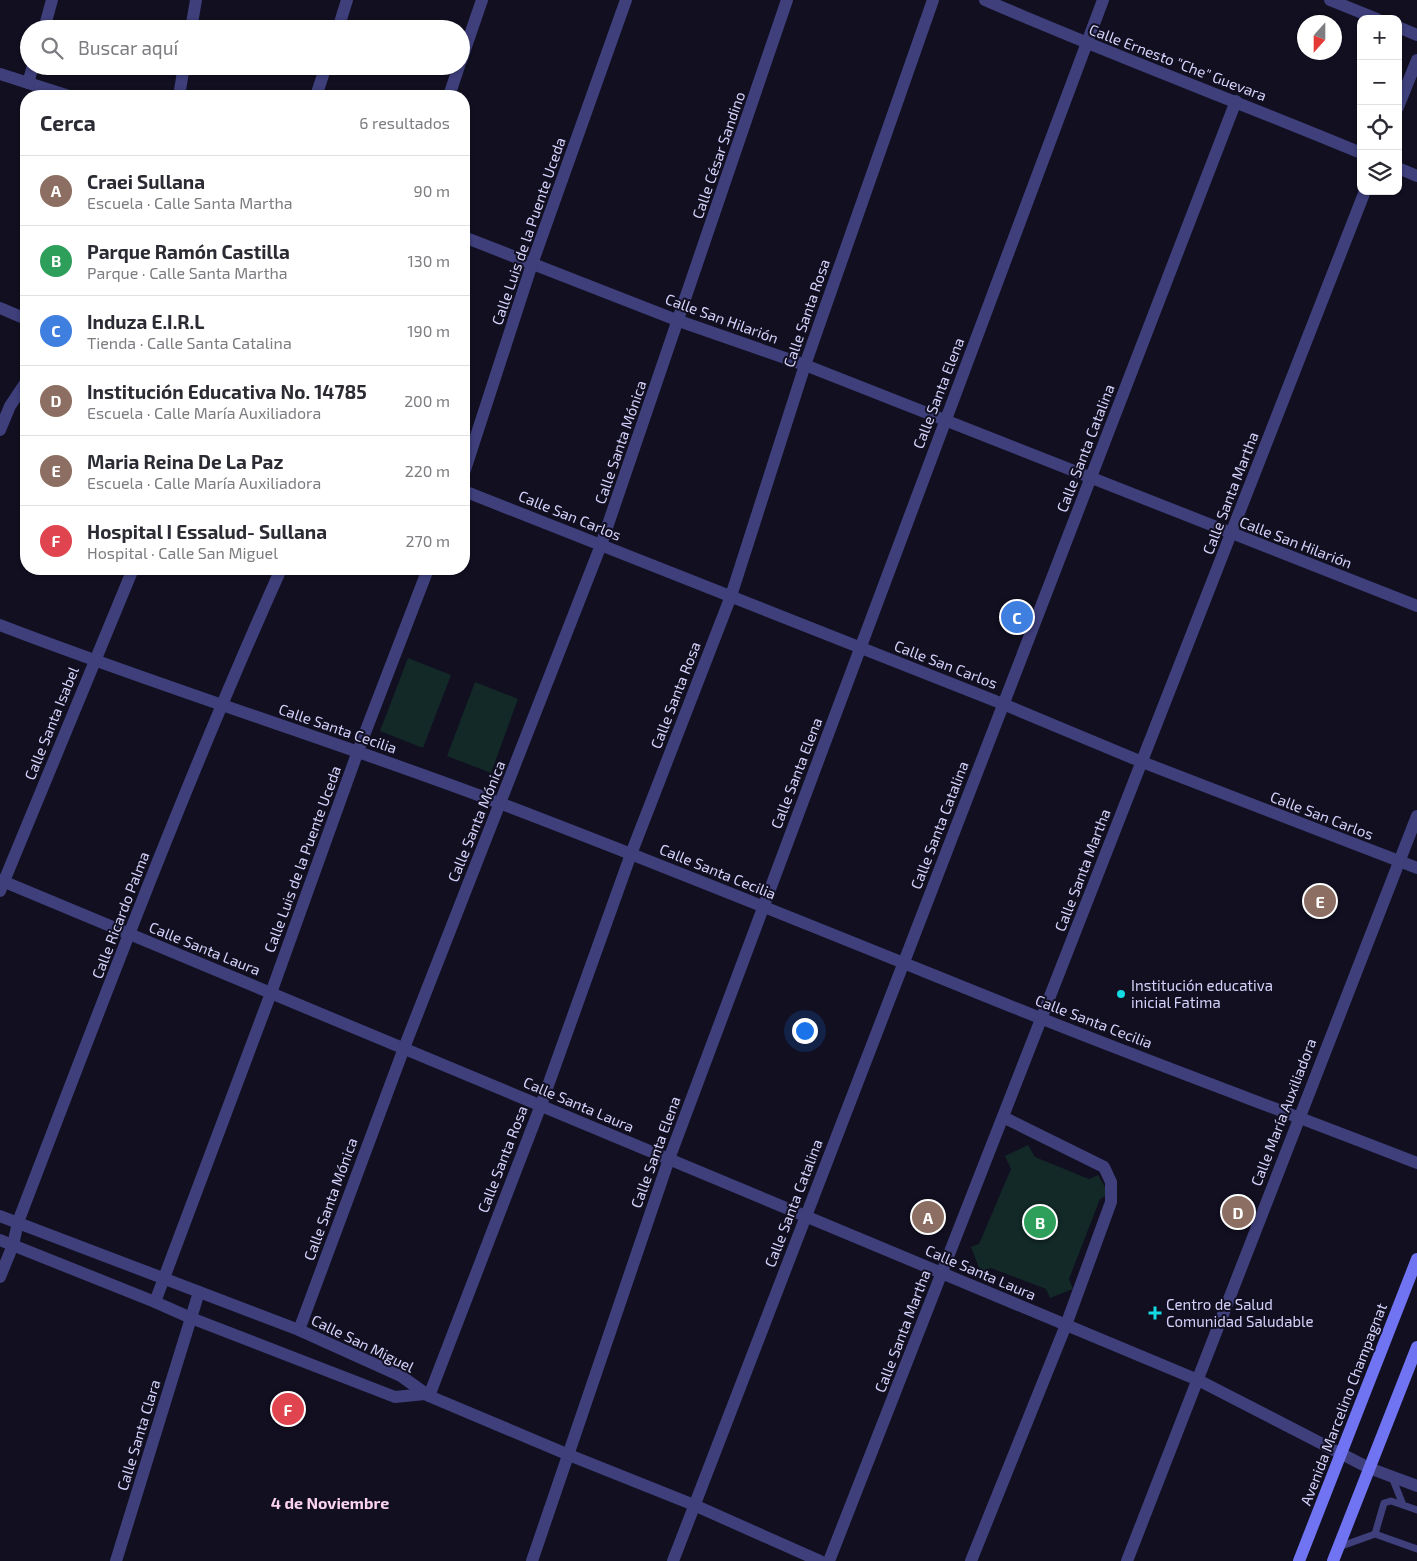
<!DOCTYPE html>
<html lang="es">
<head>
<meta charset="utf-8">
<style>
  :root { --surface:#fff; --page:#f2f2f3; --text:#2b2b33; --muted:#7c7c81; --line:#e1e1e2; --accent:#111827 }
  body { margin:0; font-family:"Exo 2",sans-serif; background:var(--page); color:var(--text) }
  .controls { position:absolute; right:15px; top:15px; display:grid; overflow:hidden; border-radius:10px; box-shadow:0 1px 4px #0004 }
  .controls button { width:45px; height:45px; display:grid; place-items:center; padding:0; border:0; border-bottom:1px solid var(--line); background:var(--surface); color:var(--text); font:25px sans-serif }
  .compass { position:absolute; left:1297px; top:15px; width:45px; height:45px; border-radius:50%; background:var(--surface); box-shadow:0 1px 4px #0004; rotate:201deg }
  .you { position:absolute; left:804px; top:1030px; width:18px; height:18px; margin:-12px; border:4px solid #fff; border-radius:50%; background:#1a73e8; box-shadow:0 0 0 8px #1a73e833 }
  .badge { display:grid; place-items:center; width:32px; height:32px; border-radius:50%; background:var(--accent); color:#fff; font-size:16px; font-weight:700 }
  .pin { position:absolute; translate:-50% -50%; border:2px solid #fff; box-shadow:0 1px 5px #0006 }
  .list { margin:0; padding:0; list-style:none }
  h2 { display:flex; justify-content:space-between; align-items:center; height:65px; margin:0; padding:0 20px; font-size:21px }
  h2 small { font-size:16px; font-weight:400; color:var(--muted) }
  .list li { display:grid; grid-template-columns:32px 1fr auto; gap:15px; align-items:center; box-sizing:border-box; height:70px; padding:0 20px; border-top:1px solid var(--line) }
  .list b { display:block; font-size:19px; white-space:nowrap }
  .list p { margin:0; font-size:16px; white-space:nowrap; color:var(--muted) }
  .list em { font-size:16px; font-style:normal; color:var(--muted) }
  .icon { flex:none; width:28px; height:28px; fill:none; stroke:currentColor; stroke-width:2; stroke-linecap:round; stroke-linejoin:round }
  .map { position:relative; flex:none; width:1417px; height:1561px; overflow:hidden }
  .search { position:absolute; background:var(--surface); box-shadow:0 1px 4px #0004; left:20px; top:20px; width:450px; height:55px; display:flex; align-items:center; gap:12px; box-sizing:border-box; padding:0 18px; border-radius:28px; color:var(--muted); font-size:19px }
  .panel { position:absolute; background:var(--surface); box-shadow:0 1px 4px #0004; left:20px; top:90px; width:450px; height:485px; border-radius:20px }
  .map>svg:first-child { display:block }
</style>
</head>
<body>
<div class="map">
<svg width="1417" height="1561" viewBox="0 0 1417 1561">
  <rect width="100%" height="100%" fill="#110f20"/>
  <g fill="#122927">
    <path d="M408,658l43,17 -28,73 -43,-17z"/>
    <path d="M475,682l43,17 -27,74 -44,-17z"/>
    <path d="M1028,1145l7,12 54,22 9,-4 11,19 -9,5 -31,80 4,10 -23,9 -4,-9 -55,-21 -10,5 -10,-26 8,-3 32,-75 -6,-13z"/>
  </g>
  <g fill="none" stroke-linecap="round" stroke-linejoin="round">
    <g stroke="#3e3f7b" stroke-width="7">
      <path d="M1392,1477l11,28 14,5"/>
      <path d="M1375,1534l42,15"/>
      <path d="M1339,1547l36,-13 9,-31 7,-2 12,4"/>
    </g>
    <g stroke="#3e3f7b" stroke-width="12">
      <path d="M985,0c124,54 251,101 376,153"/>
      <path d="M1330,0l47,19"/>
      <path d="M1398,27l19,8"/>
      <path d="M44,29l8,-29"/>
      <path d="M191,29l5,-29"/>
      <path d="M338,29l9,-29"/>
      <path d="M461,61l21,-61"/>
      <path d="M0,74l69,22"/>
      <path d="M28,83l5,-17"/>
      <path d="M179,96l5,-30"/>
      <path d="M316,96l10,-30"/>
      <path d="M449,96l10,-30"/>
      <path d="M1398,107l19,-47"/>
      <path d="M1398,168l19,8"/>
      <path d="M464,237l215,84 126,44 612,241"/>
      <path d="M0,308l26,11"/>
      <path d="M0,430l10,-24 16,-24"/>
      <path d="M464,473l68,-209 94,-264"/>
      <path d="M464,491l539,213 139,58 275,106"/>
      <path d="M0,625c166,64 336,116 502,179 181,69 359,142 538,214 125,50 252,96 377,145"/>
      <path d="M0,880l1198,500 171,88 48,18"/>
      <path d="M0,891l133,-322"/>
      <path d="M0,1277l13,-32 5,-23c84,-219 167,-439 263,-653"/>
      <path d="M155,1302l116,-309 87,-242 70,-182"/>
      <path d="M299,1330l105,-282 197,-503 186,-545"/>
      <path d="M429,1396l112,-291 90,-251 100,-258 74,-231 128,-365"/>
      <path d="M116,1561l83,-269"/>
      <path d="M532,1561l137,-402 434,-1159"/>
      <path d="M673,1561l563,-1460"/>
      <path d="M829,1561l536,-1370"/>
      <path d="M971,1561l95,-236 45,-123v-20l-7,-15 -101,-50"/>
      <path d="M1127,1561l290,-745"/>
    </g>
    <g stroke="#3e3f7b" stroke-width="12">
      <path d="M0,1216l299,114 102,46 28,20 140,59 125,50 126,56"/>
      <path d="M0,1240l155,62 36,16 204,79 30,-3"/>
    </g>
    <g stroke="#7174f2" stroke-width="12">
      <path d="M1299,1561l118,-302"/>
      <path d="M1333,1561l84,-214"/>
    </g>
  </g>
  <g fill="#14dae4" stroke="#110f20" stroke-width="2">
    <circle cx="1121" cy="994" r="5"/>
    <path d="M1152.5 1305.5h5v5h5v5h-5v5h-5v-5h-5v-5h5z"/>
  </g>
  <g text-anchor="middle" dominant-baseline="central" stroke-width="4" stroke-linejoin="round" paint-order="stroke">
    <g font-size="15" fill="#d4d2fb" stroke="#110f20">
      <text transform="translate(1178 62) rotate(21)">Calle Ernesto "Che" Guevara</text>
      <text transform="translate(718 155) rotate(-71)">Calle César Sandino</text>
      <text transform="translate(528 231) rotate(-71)">Calle Luis de la Puente Uceda</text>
      <text transform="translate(806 313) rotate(-71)">Calle Santa Rosa</text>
      <text transform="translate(722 318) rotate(20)">Calle San Hilarión</text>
      <text transform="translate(938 393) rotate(-69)">Calle Santa Elena</text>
      <text transform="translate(620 442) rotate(-71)">Calle Santa Mónica</text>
      <text transform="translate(1085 448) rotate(-69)">Calle Santa Catalina</text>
      <text transform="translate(1230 493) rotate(-69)">Calle Santa Martha</text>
      <text transform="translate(570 515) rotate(22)">Calle San Carlos</text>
      <text transform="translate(1296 542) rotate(21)">Calle San Hilarión</text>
      <text transform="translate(946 664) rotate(21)">Calle San Carlos</text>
      <text transform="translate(675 695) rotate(-69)">Calle Santa Rosa</text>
      <text transform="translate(51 723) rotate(-68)">Calle Santa Isabel</text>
      <text transform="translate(338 728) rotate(19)">Calle Santa Cecilia</text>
      <text transform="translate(796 773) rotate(-69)">Calle Santa Elena</text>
      <text transform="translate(1322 815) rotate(21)">Calle San Carlos</text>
      <text transform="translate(476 821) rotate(-68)">Calle Santa Mónica</text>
      <text transform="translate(939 825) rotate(-69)">Calle Santa Catalina</text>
      <text transform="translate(302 859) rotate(-70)">Calle Luis de la Puente Uceda</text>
      <text transform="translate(1082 870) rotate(-69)">Calle Santa Martha</text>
      <text transform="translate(718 871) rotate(22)">Calle Santa Cecilia</text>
      <text transform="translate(120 915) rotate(-69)">Calle Ricardo Palma</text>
      <text transform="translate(205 948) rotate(22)">Calle Santa Laura</text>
      <text transform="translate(1094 1021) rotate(21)">Calle Santa Cecilia</text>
      <text transform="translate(579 1104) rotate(23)">Calle Santa Laura</text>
      <text transform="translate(1283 1112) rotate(-69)">Calle María Auxiliadora</text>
      <text transform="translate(655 1152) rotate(-70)">Calle Santa Elena</text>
      <text transform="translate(502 1159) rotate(-69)">Calle Santa Rosa</text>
      <text transform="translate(330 1199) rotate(-70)">Calle Santa Mónica</text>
      <text transform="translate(793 1203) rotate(-69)">Calle Santa Catalina</text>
      <text transform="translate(981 1272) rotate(23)">Calle Santa Laura</text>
      <text transform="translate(902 1331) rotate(-69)">Calle Santa Martha</text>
      <text transform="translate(363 1343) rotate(26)">Calle San Miguel</text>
      <text transform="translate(1343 1404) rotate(-69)">Avenida Marcelino Champagnat</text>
      <text transform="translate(138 1435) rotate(-73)">Calle Santa Clara</text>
    </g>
    <g font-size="15" fill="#d4d2fb" stroke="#110f20" text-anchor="start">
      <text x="1131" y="985">Institución educativa<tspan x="1131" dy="17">inicial Fatima</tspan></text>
      <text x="1166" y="1304">Centro de Salud<tspan x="1166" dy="17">Comunidad Saludable</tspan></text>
    </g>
    <g font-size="16" font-weight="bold" fill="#fbd3ef" stroke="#110f20">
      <text x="330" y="1502">4 de Noviembre</text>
    </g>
  </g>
</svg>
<div class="controls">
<button>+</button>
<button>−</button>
<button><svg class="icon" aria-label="locate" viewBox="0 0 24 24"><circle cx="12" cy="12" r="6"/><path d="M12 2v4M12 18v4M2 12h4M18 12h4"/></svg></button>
<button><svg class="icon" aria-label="layers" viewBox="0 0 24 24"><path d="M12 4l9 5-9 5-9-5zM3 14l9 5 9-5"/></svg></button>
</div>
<svg class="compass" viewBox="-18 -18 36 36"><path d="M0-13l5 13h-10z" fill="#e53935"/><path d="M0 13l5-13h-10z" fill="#7c7c81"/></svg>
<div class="you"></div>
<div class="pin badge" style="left:928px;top:1217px;background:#8d6e63">A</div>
<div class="pin badge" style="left:1040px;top:1222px;background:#2e9e5b">B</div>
<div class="pin badge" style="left:1017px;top:617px;background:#3f7fe0">C</div>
<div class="pin badge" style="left:1238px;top:1212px;background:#8d6e63">D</div>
<div class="pin badge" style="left:1320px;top:901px;background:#8d6e63">E</div>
<div class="pin badge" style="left:288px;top:1409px;background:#e0444e">F</div>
<div class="search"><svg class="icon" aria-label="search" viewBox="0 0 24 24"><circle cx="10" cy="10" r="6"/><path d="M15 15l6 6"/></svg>Buscar aquí</div>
<section class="panel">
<h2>Cerca<small>6 resultados</small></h2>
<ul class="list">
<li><span class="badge" style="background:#8d6e63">A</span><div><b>Craei Sullana</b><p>Escuela · Calle Santa Martha</p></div><em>90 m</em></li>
<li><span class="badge" style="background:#2e9e5b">B</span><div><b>Parque Ramón Castilla</b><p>Parque · Calle Santa Martha</p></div><em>130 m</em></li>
<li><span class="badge" style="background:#3f7fe0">C</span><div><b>Induza E.I.R.L</b><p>Tienda · Calle Santa Catalina</p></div><em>190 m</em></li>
<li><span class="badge" style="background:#8d6e63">D</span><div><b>Institución Educativa No. 14785</b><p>Escuela · Calle María Auxiliadora</p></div><em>200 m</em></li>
<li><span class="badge" style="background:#8d6e63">E</span><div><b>Maria Reina De La Paz</b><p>Escuela · Calle María Auxiliadora</p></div><em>220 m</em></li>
<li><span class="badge" style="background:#e0444e">F</span><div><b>Hospital I Essalud- Sullana</b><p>Hospital · Calle San Miguel</p></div><em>270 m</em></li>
</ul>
</section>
</div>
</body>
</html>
